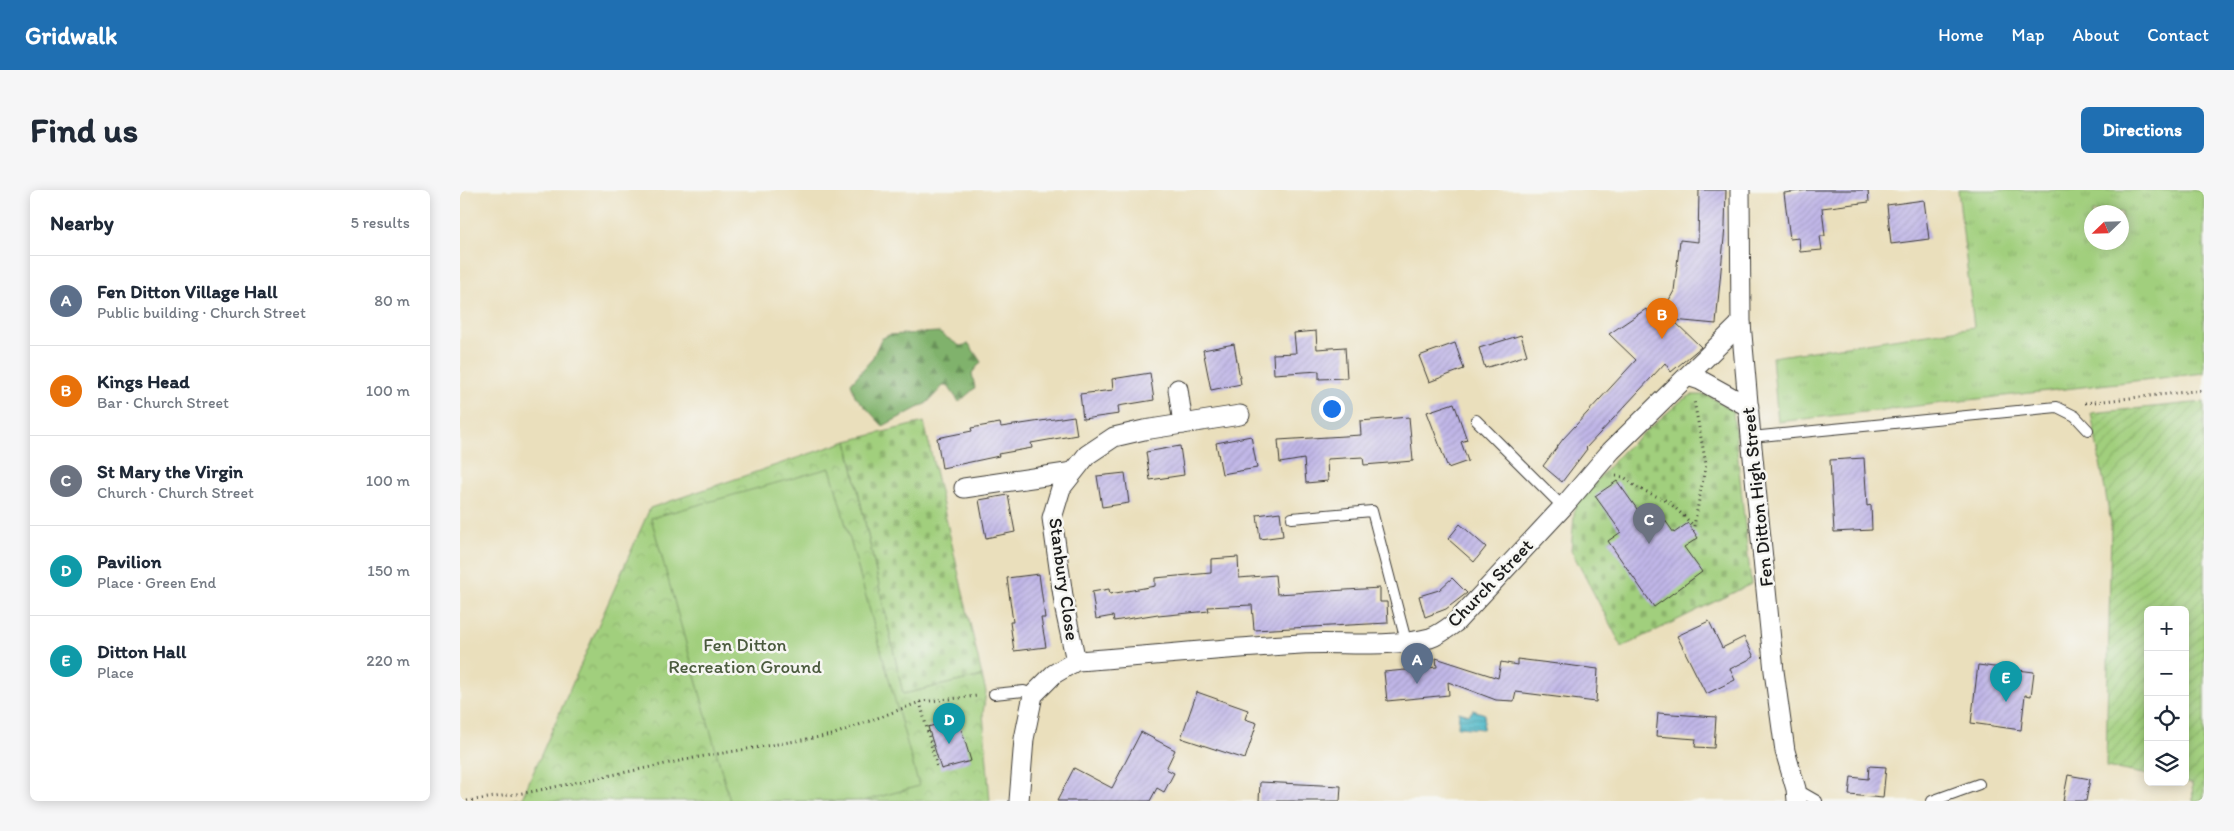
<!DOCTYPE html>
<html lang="en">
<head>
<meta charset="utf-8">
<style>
  :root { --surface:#fff; --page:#f6f6f7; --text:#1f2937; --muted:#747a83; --line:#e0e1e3; --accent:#1f6fb2 }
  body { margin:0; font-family:Itim,sans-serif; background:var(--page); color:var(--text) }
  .controls { position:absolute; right:15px; bottom:15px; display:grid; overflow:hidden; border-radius:8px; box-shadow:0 2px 12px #0003 }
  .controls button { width:45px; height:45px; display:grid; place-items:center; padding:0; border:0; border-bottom:1px solid var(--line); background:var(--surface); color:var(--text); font:25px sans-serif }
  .compass { position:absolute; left:1624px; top:15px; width:45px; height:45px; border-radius:50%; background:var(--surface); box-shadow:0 2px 12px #0003; rotate:247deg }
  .you { position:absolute; left:871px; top:218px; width:18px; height:18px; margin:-12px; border:4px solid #fff; border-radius:50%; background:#1a73e8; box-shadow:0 0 0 8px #1a73e833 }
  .badge { display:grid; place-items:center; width:32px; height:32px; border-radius:50%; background:var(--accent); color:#fff; font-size:16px; font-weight:700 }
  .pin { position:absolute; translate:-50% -41px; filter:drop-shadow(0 1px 2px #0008) }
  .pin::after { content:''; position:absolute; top:26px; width:18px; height:15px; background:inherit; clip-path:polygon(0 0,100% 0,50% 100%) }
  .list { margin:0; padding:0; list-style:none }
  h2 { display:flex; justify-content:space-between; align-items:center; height:65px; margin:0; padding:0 20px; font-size:21px }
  h2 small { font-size:16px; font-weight:400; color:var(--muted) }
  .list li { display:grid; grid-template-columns:32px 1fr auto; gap:15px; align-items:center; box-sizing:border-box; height:90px; padding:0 20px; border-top:1px solid var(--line) }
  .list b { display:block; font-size:19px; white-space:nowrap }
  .list p { margin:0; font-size:16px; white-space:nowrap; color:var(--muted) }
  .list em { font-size:16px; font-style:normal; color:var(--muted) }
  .icon { flex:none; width:28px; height:28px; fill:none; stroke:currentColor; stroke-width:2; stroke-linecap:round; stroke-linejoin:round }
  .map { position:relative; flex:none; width:1744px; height:611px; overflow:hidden; border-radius:8px }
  header { display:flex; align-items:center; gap:30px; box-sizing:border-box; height:70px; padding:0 25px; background:var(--accent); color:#fff }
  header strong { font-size:24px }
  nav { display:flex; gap:28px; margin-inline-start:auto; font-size:18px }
  .intro { display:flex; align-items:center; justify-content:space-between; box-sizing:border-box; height:120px; padding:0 30px }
  h1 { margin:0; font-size:35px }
  .button { padding:12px 22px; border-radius:8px; background:var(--accent); color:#fff; font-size:18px; font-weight:700 }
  main { display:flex; gap:30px; padding:0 30px }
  aside { flex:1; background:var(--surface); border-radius:8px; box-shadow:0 2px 12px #0003 }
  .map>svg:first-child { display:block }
</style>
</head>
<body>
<header>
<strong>Gridwalk</strong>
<nav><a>Home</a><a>Map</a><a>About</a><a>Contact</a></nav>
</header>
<div class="intro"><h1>Find us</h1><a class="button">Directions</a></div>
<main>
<aside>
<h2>Nearby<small>5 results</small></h2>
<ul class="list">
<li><span class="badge" style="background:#5c6f8a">A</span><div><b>Fen Ditton Village Hall</b><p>Public building · Church Street</p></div><em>80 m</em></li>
<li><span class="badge" style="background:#e8710a">B</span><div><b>Kings Head</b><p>Bar · Church Street</p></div><em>100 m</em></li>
<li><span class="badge" style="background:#6b7280">C</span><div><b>St Mary the Virgin</b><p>Church · Church Street</p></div><em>100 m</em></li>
<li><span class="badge" style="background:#0f9aa8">D</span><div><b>Pavilion</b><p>Place · Green End</p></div><em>150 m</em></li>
<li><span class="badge" style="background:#0f9aa8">E</span><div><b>Ditton Hall</b><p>Place</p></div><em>220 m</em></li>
</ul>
</aside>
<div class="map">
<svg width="1744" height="611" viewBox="0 0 1744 611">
  <defs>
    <pattern id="grass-tufts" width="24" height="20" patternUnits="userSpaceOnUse" patternTransform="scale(1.25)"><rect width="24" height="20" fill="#a1cf7d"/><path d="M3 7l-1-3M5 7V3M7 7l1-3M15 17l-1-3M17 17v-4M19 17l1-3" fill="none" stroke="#8ab16b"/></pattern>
    <pattern id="forest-firs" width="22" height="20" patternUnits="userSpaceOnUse" patternTransform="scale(1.25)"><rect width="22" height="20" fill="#80b26c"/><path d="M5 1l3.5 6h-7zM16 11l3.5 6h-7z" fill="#689058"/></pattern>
    <pattern id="cemetery-stones" width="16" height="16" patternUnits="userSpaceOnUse" patternTransform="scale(1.25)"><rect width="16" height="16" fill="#a1cf7d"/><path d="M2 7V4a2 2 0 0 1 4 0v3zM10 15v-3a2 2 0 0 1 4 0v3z" fill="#8ab16b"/></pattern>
    <pattern id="park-crowns" width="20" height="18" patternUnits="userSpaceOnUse" patternTransform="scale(1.25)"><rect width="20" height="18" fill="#a1cf7d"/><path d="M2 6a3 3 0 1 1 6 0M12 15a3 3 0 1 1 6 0" fill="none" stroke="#8ab16b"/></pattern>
    <pattern id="garden-furrows" width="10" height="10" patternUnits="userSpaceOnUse" patternTransform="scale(1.25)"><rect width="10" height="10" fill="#a1cf7d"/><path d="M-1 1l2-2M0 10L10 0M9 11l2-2" fill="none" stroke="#8ab16b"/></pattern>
    <pattern id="water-rules" width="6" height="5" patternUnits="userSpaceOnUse" patternTransform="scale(1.25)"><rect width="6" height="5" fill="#4bb7c7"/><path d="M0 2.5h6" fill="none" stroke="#3e94a1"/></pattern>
    <pattern id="building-hatch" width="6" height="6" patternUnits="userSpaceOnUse" patternTransform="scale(1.25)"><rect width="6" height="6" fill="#c0b6e7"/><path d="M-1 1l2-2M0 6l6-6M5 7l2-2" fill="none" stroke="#a49cc6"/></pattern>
  </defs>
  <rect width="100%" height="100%" fill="#f6f6f2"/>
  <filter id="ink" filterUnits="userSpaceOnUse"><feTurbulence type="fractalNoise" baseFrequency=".02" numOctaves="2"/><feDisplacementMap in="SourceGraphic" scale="10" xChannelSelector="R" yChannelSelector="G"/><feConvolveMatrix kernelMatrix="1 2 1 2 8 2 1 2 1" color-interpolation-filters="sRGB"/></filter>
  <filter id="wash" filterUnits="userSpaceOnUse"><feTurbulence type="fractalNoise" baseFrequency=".0096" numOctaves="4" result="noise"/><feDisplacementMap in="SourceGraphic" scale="20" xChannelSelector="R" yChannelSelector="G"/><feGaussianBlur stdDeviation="1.12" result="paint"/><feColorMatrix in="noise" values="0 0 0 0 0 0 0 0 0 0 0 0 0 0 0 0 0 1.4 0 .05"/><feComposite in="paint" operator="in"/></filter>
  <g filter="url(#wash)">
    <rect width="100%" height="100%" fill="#eadfbc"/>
    <path fill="url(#grass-tufts)" stroke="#5e764c" fill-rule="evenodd" d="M1498,0h246v183l-426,49 -6,-65 202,-30zM1632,22h30v30h-30z"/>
    <path fill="url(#forest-firs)" stroke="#4e6744" d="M478,142l22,14 9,-2 12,18 -9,11 3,15 -16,14 -11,-16h-5l-16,17 -44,23 -28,-30 -4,-13 21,-24 9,-20 8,-4z"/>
    <g fill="url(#cemetery-stones)" stroke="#5e764c">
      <path d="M1232,205h15l26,16 18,173 -129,63 -51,-97 4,-45 49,-55 58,-50z"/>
      <path d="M464,232l58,254 -79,18 -56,-253z"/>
    </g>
    <path fill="url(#park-crowns)" stroke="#5e764c" d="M387,251l56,253 79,-18 4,16 -3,21 7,88h-487l19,-3 128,-290z"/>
    <path fill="url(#garden-furrows)" stroke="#5e764c" d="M1744,212v399h-11l-1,-18 -7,-1v-172h-37v165l-42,-8 5,-244 -20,-110z"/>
    <path fill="#a1cf7d" stroke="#5e764c" d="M370,278l89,318 -55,15h-134l-79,-283z"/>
    <path fill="url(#water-rules)" stroke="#346a72" d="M1013,520l12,4 -2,15 -25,-2 1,-15 10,3z"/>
    <g id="blocks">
      <g fill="url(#building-hatch)">
        <path d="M1239,0h27l-1,37 -9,97 -43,-4 28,27 -30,25 -6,-9 -79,85 1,1 -25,33 -19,-16 20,-27 73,-79 -27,-26 37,-25 10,14 18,-32 6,-51 18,2z"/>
        <path d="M1348,0h60l1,12 -47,6 3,28h-5l2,14 -22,2 -1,-14 -9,1 -6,-46z"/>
        <path d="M1464,10l5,39 -38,5 -4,-39z"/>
        <path d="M856,141l1,18 28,-2 2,31 -28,1v-8l-45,3 -1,-20 23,-1 -2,-20z"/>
        <path d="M1061,145l6,20 -42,13 -6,-20z"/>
        <path d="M995,153l9,26 -35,13 -10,-26z"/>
        <path d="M774,154l7,40 -30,6 -8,-40z"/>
        <path d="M690,183l4,27 -36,6 1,8 -36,5 -3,-25 33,-4 -1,-11z"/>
        <path d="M994,213l13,37 -6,2 7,19 -20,7 -21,-56z"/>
        <path d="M614,226l3,19 -46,8 1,5 -34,6 1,2 -57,12 -5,-30 35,-7 -1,-3 29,-5 1,4z"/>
        <path d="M949,227l4,44 -49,4 -1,-8 -36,2 1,22 -22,2 -2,-24 -24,4 -2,-23 83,-5 -1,-14z"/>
        <path d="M791,246l6,32 -35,6 -6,-31z"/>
        <path d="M720,256l4,29 -34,5 -4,-28z"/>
        <path d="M1404,268l3,48 4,-1 1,25 -38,2 -4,-72z"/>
        <path d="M665,283l4,30 -27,4 -5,-31z"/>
        <path d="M1157,291l25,35 13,-10 19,27 14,-10 10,15 -14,9 18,25 -48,35 -46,-66 13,-9 -26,-36z"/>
        <path d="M548,305l7,37 -29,6 -7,-38z"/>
        <path d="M820,322l3,24 -23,3 -3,-24z"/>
        <path d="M1000,334l26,23 -12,15 -26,-23z"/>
        <path d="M778,367l1,21 36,-3 2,19 103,-6v14h7l1,21 -134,7 -2,-25 -44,2 1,4 -51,5v-2l-44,7 -1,-5 -17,3 -4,-27 17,-3 1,5 45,-8v-8l56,-5v-14z"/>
        <path d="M579,384l6,44h-4l5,29 -32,4 -4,-29h3l-6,-44z"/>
        <path d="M992,388l15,15 -21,16 -21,8 -6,-21 20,-6z"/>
        <path d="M1249,431l13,27 22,-11 10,20 -24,12 5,11 -29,14 -29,-58z"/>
        <path d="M976,468l62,20 3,-16 16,3v-6l81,10 -2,33 -80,-10 -2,9 -18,-1 -48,-18 1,13 -62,6 -3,-29 53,-5z"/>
        <path d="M1518,475l56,7 -3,24 -6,-1 -4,35 -50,-7z"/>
        <path d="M737,502l51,18 -3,9 12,4 -12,36 -64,-21z"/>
        <path d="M1198,523l58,4 -2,31 -19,-1 1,-8 -40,-3z"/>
        <path d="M498,528l13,43 -30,8 -13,-42z"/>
        <path d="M681,542l34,18 -9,19 8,4 -10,19 -7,-4 -7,13h-93l17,-33 38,20z"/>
        <path d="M1409,576l17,1 -3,31 -34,-3 2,-18 17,2z"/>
        <path d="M1608,585l22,4 -4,22h-23z"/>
        <path d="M800,592l81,4 -1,15h-81z"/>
      </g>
    </g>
  </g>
  <g filter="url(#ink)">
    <use href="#blocks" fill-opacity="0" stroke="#3b3934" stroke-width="1"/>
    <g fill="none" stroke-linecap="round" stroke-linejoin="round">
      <defs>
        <g id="lane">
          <path d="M1016,230l87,87"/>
          <path d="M1291,247l306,-30 18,9 13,14"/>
          <path d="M832,328l80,-7 34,130"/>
          <path d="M534,504l30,-3 9,4"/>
          <path d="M1336,599l21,12"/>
          <path d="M1472,611l47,-17"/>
        </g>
        <g id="street">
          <path d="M1280,0l1,133 10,114 23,234 11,80 11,38 1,12"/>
          <path d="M1228,186l12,4 49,27"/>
          <path d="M718,199l5,35"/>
          <path d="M504,298l109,-16"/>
          <path d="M616,471l-11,-51 -13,-92 9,-30 26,-33 27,-18 30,-7 96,-15"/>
          <path d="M559,611l5,-62 9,-44 21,-21 22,-13c75,-5 150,-13 225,-17 40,-2 89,4 129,-6 9,-3 18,-10 26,-16l107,-115 48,-56 130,-128"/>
        </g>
      </defs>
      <use href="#lane" stroke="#3b3934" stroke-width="12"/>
      <use href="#street" stroke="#3b3934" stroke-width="21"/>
      <g stroke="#3b3934" stroke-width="3" stroke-dasharray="1 4" stroke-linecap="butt">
        <path d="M1625,213l119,-13"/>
        <path d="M1156,286l8,1 12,10 33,15 25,24"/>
        <path d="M1233,341l13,-67 -12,-63"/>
        <path d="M460,512l17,66"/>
        <path d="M7,611l63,-9 169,-35 133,-22 88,-33 58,-6"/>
      </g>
      <use href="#lane" stroke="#fff" stroke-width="10"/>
      <use href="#street" stroke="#fff" stroke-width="19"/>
    </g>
  </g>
  <g text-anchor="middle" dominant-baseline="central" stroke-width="5" stroke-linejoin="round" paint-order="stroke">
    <g font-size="19" fill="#1c1c1c" stroke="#f6f6f2">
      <text transform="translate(1297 307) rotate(-96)">Fen Ditton High Street</text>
      <text transform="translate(604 389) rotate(82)">Stanbury Close</text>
      <text transform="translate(1030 393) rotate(-46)">Church Street</text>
    </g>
    <g font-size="19" fill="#4b5b3e" stroke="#f6f6f2">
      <text x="285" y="454">Fen Ditton<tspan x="285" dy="22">Recreation Ground</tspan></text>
    </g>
  </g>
</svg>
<div class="controls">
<button>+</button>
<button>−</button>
<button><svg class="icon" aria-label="locate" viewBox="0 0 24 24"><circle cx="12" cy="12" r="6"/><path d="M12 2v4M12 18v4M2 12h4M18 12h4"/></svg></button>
<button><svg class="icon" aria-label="layers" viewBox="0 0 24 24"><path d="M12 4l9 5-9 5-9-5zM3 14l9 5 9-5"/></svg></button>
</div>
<svg class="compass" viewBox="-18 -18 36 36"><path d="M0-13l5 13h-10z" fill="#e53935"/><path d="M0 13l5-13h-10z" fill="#747a83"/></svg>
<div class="you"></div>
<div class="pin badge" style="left:957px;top:494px;background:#5c6f8a">A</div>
<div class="pin badge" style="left:1202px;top:149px;background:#e8710a">B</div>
<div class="pin badge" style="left:1189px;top:354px;background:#6b7280">C</div>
<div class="pin badge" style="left:489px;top:554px;background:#0f9aa8">D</div>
<div class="pin badge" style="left:1546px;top:512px;background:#0f9aa8">E</div>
</div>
</main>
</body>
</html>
